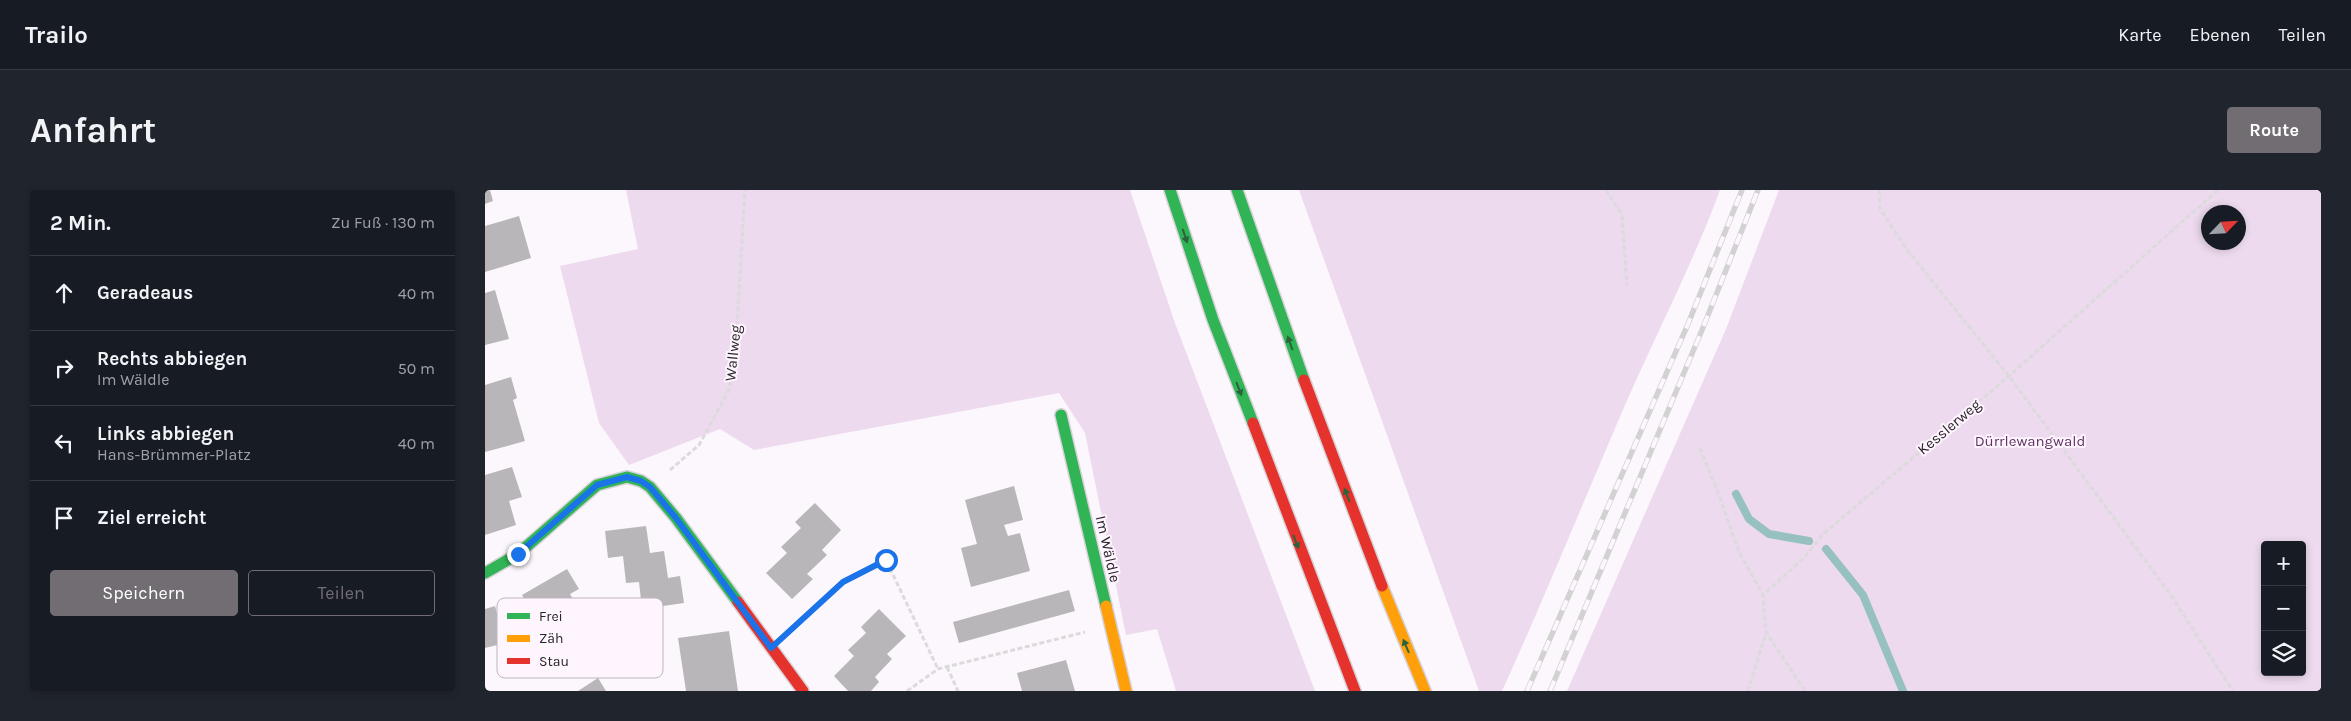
<!DOCTYPE html>
<html lang="de">
<head>
<meta charset="utf-8">
<style>
  :root { --surface:#171b24; --page:#20242c; --text:#f1f3f6; --muted:#9ea1a6; --line:#363941; --accent:#726d72 }
  body { margin:0; font-family:Karla,sans-serif; background:var(--page); color:var(--text) }
  .controls { position:absolute; right:15px; bottom:15px; display:grid; overflow:hidden; border-radius:5px; box-shadow:0 2px 8px #0003 }
  .controls button { width:45px; height:45px; display:grid; place-items:center; padding:0; border:0; border-bottom:1px solid var(--line); background:var(--surface); color:var(--text); font:25px sans-serif }
  .compass { position:absolute; left:1716px; top:15px; width:45px; height:45px; border-radius:50%; background:var(--surface); box-shadow:0 2px 8px #0003; rotate:65deg }
  .stop { position:absolute; width:15px; height:15px; margin:-11px; border:4px solid #1a73e8; border-radius:50%; background:#fff }
  .stop.end { background:#1a73e8; border-color:#fff; box-shadow:0 1px 5px #0008 }
  .list { margin:0; padding:0; list-style:none }
  h2 { display:flex; justify-content:space-between; align-items:center; height:65px; margin:0; padding:0 20px; font-size:21px }
  h2 small { font-size:16px; font-weight:400; color:var(--muted) }
  .list li { display:grid; grid-template-columns:32px 1fr auto; gap:15px; align-items:center; box-sizing:border-box; height:75px; padding:0 20px; border-top:1px solid var(--line) }
  .list b { display:block; font-size:19px; white-space:nowrap }
  .list p { margin:0; font-size:16px; white-space:nowrap; color:var(--muted) }
  .list em { font-size:16px; font-style:normal; color:var(--muted) }
  .actions { display:flex; gap:10px; padding:15px 20px }
  .actions a { flex:1; padding:11px 0; border:1px solid var(--accent); border-radius:5px; text-align:center; font-size:18px; color:var(--accent) }
  .actions .main { background:var(--accent); color:#fff }
  .icon { flex:none; width:28px; height:28px; fill:none; stroke:currentColor; stroke-width:2; stroke-linecap:round; stroke-linejoin:round }
  .map { position:relative; flex:none; width:1836px; height:501px; overflow:hidden; border-radius:5px }
  header { display:flex; align-items:center; gap:30px; box-sizing:border-box; height:70px; padding:0 25px; background:var(--surface); border-bottom:1px solid var(--line) }
  header strong { font-size:24px }
  nav { display:flex; gap:28px; margin-inline-start:auto; font-size:18px }
  .intro { display:flex; align-items:center; justify-content:space-between; box-sizing:border-box; height:120px; padding:0 30px }
  h1 { margin:0; font-size:35px }
  .button { padding:12px 22px; border-radius:5px; background:var(--accent); color:#fff; font-size:18px; font-weight:700 }
  main { display:flex; gap:30px; padding:0 30px }
  aside { flex:1; background:var(--surface); border-radius:5px; box-shadow:0 2px 8px #0003 }
  .map>svg:first-child { display:block }
</style>
</head>
<body>
<header>
<strong>Trailo</strong>
<nav><a>Karte</a><a>Ebenen</a><a>Teilen</a></nav>
</header>
<div class="intro"><h1>Anfahrt</h1><a class="button">Route</a></div>
<main>
<aside>
<h2>2 Min.<small>Zu Fuß · 130 m</small></h2>
<ul class="list">
<li><svg class="icon" aria-label="ahead" viewBox="0 0 24 24"><path d="M12 20V5M6 11l6-6 6 6"/></svg><div><b>Geradeaus</b></div><em>40 m</em></li>
<li><svg class="icon" aria-label="right" viewBox="0 0 24 24"><path d="M7 20v-9h11M14 6l5 5-5 5"/></svg><div><b>Rechts abbiegen</b><p>Im Wäldle</p></div><em>50 m</em></li>
<li><svg class="icon" aria-label="left" viewBox="0 0 24 24"><path d="M17 20v-9H6M10 6l-5 5 5 5"/></svg><div><b>Links abbiegen</b><p>Hans-Brümmer-Platz</p></div><em>40 m</em></li>
<li><svg class="icon" aria-label="arrive" viewBox="0 0 24 24"><path d="M6 21V4h12l-3 4 3 4H6"/></svg><div><b>Ziel erreicht</b></div></li>
</ul>
<div class="actions"><a class="main">Speichern</a><a>Teilen</a></div>
</aside>
<div class="map">
<svg width="1836" height="501" viewBox="0 0 1836 501">
  <rect width="100%" height="100%" fill="#fcf7fc"/>
  <g fill="#eddaee" fill-rule="evenodd">
    <path d="M141,0h504l45,133 140,368h-139l-19,-62 -31,6 -41,-202 -26,-40 -305,57 -34,-21 -91,36 -30,-42 -39,-157 78,-17z"/>
    <path d="M814,0h421c-28,76 -66,148 -98,222 -40,93 -78,187 -120,279h-23z"/>
    <path d="M1294,0h542v501h-754l159,-362zM1754,22v30h-30v-30zM1780,355h37v127h-37z"/>
  </g>
  <g fill="none" stroke-linecap="round" stroke-linejoin="round">
    <g stroke="#96c1c0" stroke-width="8">
      <path d="M1251,304l13,25 20,15 40,7"/>
      <path d="M1341,359l37,46 40,96"/>
    </g>
  </g>
  <g fill="#b9b6b9">
    <path d="M0,0h5l3,11 -8,3z"/>
    <path d="M34,26l12,42 -46,14v-46z"/>
    <path d="M10,100l14,49 -24,6v-52z"/>
    <path d="M26,187l6,21 -4,2 12,41 -40,11v-67z"/>
    <path d="M27,277l10,30 -13,4 7,24 -31,10v-60z"/>
    <path d="M529,296l9,34 -19,5 4,11 12,-3 10,38 -59,16 -10,-39 16,-4 -12,-44z"/>
    <path d="M330,313l26,27 -19,20 5,5 -20,19 6,5 -21,20 -26,-26 21,-20 -6,-6 20,-19 -6,-6z"/>
    <path d="M161,336l4,27 14,-2 4,27 12,-2 4,27 -42,6 -3,-27 -13,1 -3,-27 -15,2 -3,-27z"/>
    <path d="M82,379l12,20 -9,5 12,21 -43,25 -12,-21 7,-4 -12,-20z"/>
    <path d="M584,400l6,21 -116,32 -6,-21z"/>
    <path d="M10,416l10,37 -20,5v-39z"/>
    <path d="M394,419l27,27 -19,18 5,5 -17,18 4,5 -8,9h-23l-14,-15 20,-20 -6,-6 18,-17 -5,-6z"/>
    <path d="M244,441l9,60h-52l-8,-53z"/>
    <path d="M581,470l9,31h-53l-5,-18z"/>
    <path d="M113,488l8,13h-28z"/>
  </g>
  <g fill="none" stroke-linecap="round" stroke-linejoin="round">
    <defs>
      <g id="fast">
        <path d="M685,0l43,130 40,103"/>
        <path d="M752,0l67,190"/>
        <path d="M576,225l45,191"/>
        <path d="M0,383l33,-19 79,-69 30,-8 14,4 9,6 26,31 62,84"/>
      </g>
      <g id="slow">
        <path d="M897,396l43,105"/>
        <path d="M621,416l20,85"/>
      </g>
      <g id="jam">
        <path d="M819,190l78,206"/>
        <path d="M768,233l102,268"/>
        <path d="M253,412l65,89"/>
      </g>
    </defs>
    <use href="#fast" stroke="#d7d2d7" stroke-width="14"/>
    <use href="#slow" stroke="#d7d2d7" stroke-width="14"/>
    <use href="#jam" stroke="#d7d2d7" stroke-width="14"/>
    <g stroke="#dcdadc" stroke-width="3" stroke-dasharray="5 2.5" stroke-linecap="butt">
      <path d="M1121,0l16,25 5,71"/>
      <path d="M1394,0l1,19 28,42 101,125 161,218 63,97"/>
      <path d="M1215,258l19,47 20,57 24,43"/>
      <path d="M185,280l29,-25 30,-55 7,-48 9,-152"/>
      <path d="M306,439l51,-47 44,-22 52,109"/>
      <path d="M462,477l11,24"/>
      <path d="M422,501l31,-22 147,-37"/>
      <path d="M1263,501l18,-58"/>
      <path d="M1320,501l-39,-59 -3,-37 41,-37 18,-23 187,-159 209,-186"/>
    </g>
    <use href="#fast" stroke="#30b455" stroke-width="11"/>
    <use href="#slow" stroke="#ff9f0a" stroke-width="11"/>
    <use href="#jam" stroke="#e5322d" stroke-width="11"/>
    <defs>
      <g id="rail">
        <path d="M1042,501l161,-367 54,-134"/>
        <path d="M1065,501l152,-361 56,-140"/>
      </g>
    </defs>
    <use href="#rail" stroke="#d3d2d3" stroke-width="5.5"/>
    <use href="#rail" stroke="#fef5fe" stroke-width="4" stroke-dasharray="11" stroke-linecap="butt"/>
  </g>
  <defs><path id="oneway-solid" d="M-6-.8H1V-3.2L6.5 0L1 3.2V.8H-6Z" transform="scale(1.25)"/></defs>
  <g fill="#2b643c">
    <use href="#oneway-solid" transform="translate(700 46) rotate(71)"/>
    <use href="#oneway-solid" transform="translate(805 153) rotate(-110)"/>
    <use href="#oneway-solid" transform="translate(754 199) rotate(69)"/>
    <use href="#oneway-solid" transform="translate(862 305) rotate(-111)"/>
    <use href="#oneway-solid" transform="translate(811 352) rotate(69)"/>
    <use href="#oneway-solid" transform="translate(921 456) rotate(-113)"/>
  </g>
  <g fill="none" stroke-linecap="round" stroke-linejoin="round">
    <path stroke="#1a73e8" stroke-width="6" d="M33,364l79,-69 30,-8 14,4 9,6 26,31 95,130 72,-66 43,-22"/>
  </g>
  <g text-anchor="middle" dominant-baseline="central" stroke-width="4" stroke-linejoin="round" paint-order="stroke">
    <g font-size="15" fill="#272327" stroke="#fef5fe">
      <text transform="translate(248 163) rotate(-84)">Wallweg</text>
      <text transform="translate(1464 237) rotate(-40)">Kesslerweg</text>
      <text transform="translate(623 359) rotate(77)">Im Wäldle</text>
    </g>
    <g font-size="15" fill="#613364" stroke="#fef5fe">
      <text x="1545" y="251">Dürrlewangwald</text>
    </g>
  </g>
  <rect x="12" y="408" width="166" height="80" rx="8" fill="#fef5fe" stroke="#beb6be" stroke-width="1"/>
  <rect x="22" y="423" width="23" height="6" fill="#30b455"/>
  <rect x="22" y="445" width="23" height="7" fill="#ff9f0a"/>
  <rect x="22" y="468" width="23" height="6" fill="#e5322d"/>
  <g font-size="14" fill="#272327">
    <text x="54" y="431">Frei</text>
    <text x="54" y="453">Zäh</text>
    <text x="54" y="476">Stau</text>
  </g>
</svg>
<div class="controls">
<button>+</button>
<button>−</button>
<button><svg class="icon" aria-label="layers" viewBox="0 0 24 24"><path d="M12 4l9 5-9 5-9-5zM3 14l9 5 9-5"/></svg></button>
</div>
<svg class="compass" viewBox="-18 -18 36 36"><path d="M0-13l5 13h-10z" fill="#e53935"/><path d="M0 13l5-13h-10z" fill="#9ea1a6"/></svg>
<div class="stop" style="left:401px;top:370px"></div>
<div class="stop end" style="left:33px;top:364px"></div>
</div>
</main>
</body>
</html>
